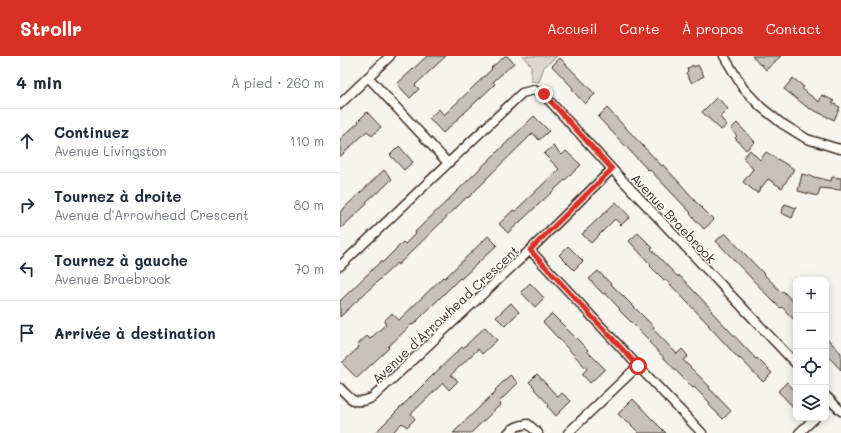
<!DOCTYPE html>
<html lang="fr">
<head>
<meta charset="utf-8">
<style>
  :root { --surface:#fff; --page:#f6f6f7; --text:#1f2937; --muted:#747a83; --line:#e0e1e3; --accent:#d93025 }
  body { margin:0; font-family:Mali,sans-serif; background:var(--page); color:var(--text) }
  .controls { position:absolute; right:12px; bottom:12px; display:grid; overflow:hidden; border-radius:8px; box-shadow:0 2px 10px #0003 }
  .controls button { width:36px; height:36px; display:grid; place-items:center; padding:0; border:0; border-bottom:1px solid var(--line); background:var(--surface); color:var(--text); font:20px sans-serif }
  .stop { position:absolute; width:12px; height:12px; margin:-9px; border:3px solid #d93025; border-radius:50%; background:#fff }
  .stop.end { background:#d93025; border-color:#fff; box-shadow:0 1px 4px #0008 }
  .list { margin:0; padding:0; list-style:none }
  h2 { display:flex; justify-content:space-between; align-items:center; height:52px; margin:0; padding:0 16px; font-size:17px }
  h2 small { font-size:13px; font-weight:400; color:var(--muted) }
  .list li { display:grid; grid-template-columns:26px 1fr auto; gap:12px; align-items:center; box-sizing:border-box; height:64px; padding:0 16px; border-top:1px solid var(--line) }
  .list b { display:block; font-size:15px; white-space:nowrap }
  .list p { margin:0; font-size:13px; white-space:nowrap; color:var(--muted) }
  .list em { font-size:13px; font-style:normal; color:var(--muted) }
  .icon { flex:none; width:22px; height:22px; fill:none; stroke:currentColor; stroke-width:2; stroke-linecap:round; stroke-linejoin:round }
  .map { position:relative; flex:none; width:501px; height:377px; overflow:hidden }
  header { display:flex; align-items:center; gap:24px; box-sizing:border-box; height:56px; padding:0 20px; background:var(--accent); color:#fff }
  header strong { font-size:19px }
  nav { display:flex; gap:22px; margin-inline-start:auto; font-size:14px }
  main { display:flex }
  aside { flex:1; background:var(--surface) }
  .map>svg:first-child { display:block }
</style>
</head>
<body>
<header>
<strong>Strollr</strong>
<nav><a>Accueil</a><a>Carte</a><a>À propos</a><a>Contact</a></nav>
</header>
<main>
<aside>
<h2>4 min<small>À pied · 260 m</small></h2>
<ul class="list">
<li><svg class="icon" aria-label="ahead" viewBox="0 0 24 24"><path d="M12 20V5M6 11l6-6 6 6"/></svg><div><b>Continuez</b><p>Avenue Livingston</p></div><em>110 m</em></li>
<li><svg class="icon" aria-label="right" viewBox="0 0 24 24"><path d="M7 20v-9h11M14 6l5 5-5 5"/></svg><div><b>Tournez à droite</b><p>Avenue d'Arrowhead Crescent</p></div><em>80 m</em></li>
<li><svg class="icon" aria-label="left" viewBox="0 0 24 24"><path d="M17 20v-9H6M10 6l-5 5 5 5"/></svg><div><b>Tournez à gauche</b><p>Avenue Braebrook</p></div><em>70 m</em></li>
<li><svg class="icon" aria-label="arrive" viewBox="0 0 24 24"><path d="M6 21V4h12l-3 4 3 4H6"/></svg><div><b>Arrivée à destination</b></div></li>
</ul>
</aside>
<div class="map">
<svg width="501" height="377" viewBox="0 0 501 377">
  <rect width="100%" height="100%" fill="#f5f4ee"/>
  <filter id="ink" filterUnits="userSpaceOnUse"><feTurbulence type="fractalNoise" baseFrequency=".025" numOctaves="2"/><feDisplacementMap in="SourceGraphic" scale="8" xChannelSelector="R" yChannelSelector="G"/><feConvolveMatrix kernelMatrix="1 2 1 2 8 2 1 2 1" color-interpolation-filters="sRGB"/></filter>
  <g filter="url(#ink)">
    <path fill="#dad6d0" stroke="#8a8077" d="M182,0h35l-13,11 -5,15 -8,-1v-16z"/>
    <g fill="#c7c1bb" stroke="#3b2a1e">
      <path d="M87,0h19l-31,29 4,4 -9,9 -13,-14z"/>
      <path d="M165,0h2l7,7 -21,19 2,2 -52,49 -14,-15 10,-9 5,6 48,-46 -1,-1z"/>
      <path d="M412,0h29l-15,14 -5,-6 -1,1z"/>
      <path d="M220,2l35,36 -10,10 -13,-14 1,-2 -21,-22z"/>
      <path d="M353,9l1,2 4,-2 6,11 -12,7 -6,-10 2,-2 -1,-2z"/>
      <path d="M453,22l11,9 -2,2 17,13 3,-7 12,6 -2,2 8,4 -6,13 -27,-13 -23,-18z"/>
      <path d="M377,41l11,12 -8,8 7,8 -6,5 -19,-18z"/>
      <path d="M267,52l55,58 1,-1 14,15 17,19v1l20,20 -10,9 -14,-15 1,-1 -42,-44 -1,1 -50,-53z"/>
      <path d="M27,56l14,15 -9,9 -5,-5 -27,26v-18l19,-17 -1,-1z"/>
      <path d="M194,60l15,15 -10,9 -6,-7 -47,46v1l-18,18 -1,-1 -69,68 -1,-2 -57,54v-16l41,-40 1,2 21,-21 2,2 11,-11 -1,-1z"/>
      <path d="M397,67l18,19 -9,8 -11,-12 2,-2 -6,-7z"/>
      <path d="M59,90l14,16 -9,8 -14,-15z"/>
      <path d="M213,90l9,9 4,-4 15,14 -73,68 -9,-9 14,-14 2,1 44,-42 -15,-15z"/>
      <path d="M410,94l10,10 6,-8 28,17 -12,19 -14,-9 -11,14 -14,-11 10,-13 -10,-11z"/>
      <path d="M44,114l8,9 -14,14 -1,-1 -11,10 1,2 -27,25v-17z"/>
      <path d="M462,118l29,7 1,-4 9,1v12l-21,-2 -2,8 -20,-5z"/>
      <path d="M276,146l14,15 -9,8 -6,-6 -24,24 -9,-9z"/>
      <path d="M445,148l11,4 -4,10 -11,-5z"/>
      <path d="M298,177l15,15 -2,1 27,28 1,-2 15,16 18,19 -1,1 45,48 1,-1 15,15 -9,9 -23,-24 -1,1 -31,-34h1l-44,-46 -1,1 -14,-14 1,-1 -22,-24z"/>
      <path d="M385,177l56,59 2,-1 13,14v17l-14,-15 -2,1 -12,-12 -52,-55z"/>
      <path d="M148,180l9,9 -36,34 -1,-1 -47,47 -1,-1 -24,23 1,1 -32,30 -15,-15 17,-16 -2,-2 10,-9 3,3 16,-15 -2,-3 8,-8 7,7 44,-43 2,1z"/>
      <path d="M228,190l15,15 -9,9 -15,-15z"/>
      <path d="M258,215l56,56 -1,2 24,25 5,-5 6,7 -5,4 27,27 -1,1 22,23 -8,8 -14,-14 1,-2 -16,-16 -1,1 -10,-10 -34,-36 1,-1 -31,-31 1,-1 -15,-16 -2,1 -14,-15z"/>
      <path d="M190,227l14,15 -9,9 -14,-15z"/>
      <path d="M171,247l8,9 -14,14 -9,-9z"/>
      <path d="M212,258l36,36 -1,1 18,18 -15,14 -8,-9 5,-5 -44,-47z"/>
      <path d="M145,271l12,13 -15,14 -4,-5 -27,26 7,6 -9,9 -6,-7 -32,31 4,5 -8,8 -5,-4 -10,10h-17l59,-59 28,-27 1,1z"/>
      <path d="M486,281l15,16v17l-15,-16z"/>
      <path d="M197,318l21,23 4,-4 9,8 -15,15 -8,-9 1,-2 -15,-16 1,-1 -6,-6z"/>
      <path d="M170,319l8,8 -19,19 2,2 -30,29h-18l43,-42 -1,-1z"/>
      <path d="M447,326l9,10v18l-18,-19z"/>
      <path d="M293,343l17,18 16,16h-27l-11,-11 -1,1 -9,-9z"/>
    </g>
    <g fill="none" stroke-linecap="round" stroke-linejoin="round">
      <defs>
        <g id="street">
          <path d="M384,0l19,32 18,19 20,16 26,16 29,9 5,1"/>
          <path d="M28,21l80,86"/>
          <path d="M0,48l50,-48"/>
          <path d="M190,194l108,116 64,67"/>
          <path d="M0,210l182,-173 12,-3 10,5 68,74 184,195"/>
          <path d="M0,332c13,13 13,17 32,10l158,-148 82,-81"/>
          <path d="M486,340l15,15"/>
          <path d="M168,377c6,-6 11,-8 20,-9l10,9"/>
          <path d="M228,377l70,-67"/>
          <path d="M459,377l16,-15"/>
        </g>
      </defs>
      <use href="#street" stroke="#3b2a1e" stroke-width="11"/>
      <use href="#street" stroke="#fdfcf7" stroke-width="8"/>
    </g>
  </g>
  <g fill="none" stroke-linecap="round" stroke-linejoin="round" filter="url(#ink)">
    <path stroke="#d93025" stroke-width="5" d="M204,38l68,75 -82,81 108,116"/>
  </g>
  <g text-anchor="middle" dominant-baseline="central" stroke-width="3" stroke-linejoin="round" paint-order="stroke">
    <g font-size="13" fill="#3b2a1e" stroke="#fdfcf7">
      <text transform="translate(334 162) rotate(47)">Avenue Braebrook</text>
      <text transform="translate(105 258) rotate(-43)">Avenue d'Arrowhead Crescent</text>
    </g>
  </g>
</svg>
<div class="controls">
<button>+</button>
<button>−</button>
<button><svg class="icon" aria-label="locate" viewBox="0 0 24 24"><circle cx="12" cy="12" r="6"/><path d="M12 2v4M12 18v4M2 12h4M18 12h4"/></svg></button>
<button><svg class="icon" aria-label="layers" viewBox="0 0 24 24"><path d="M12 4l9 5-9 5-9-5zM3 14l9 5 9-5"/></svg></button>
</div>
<div class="stop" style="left:298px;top:310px"></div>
<div class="stop end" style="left:204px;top:38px"></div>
</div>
</main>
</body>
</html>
